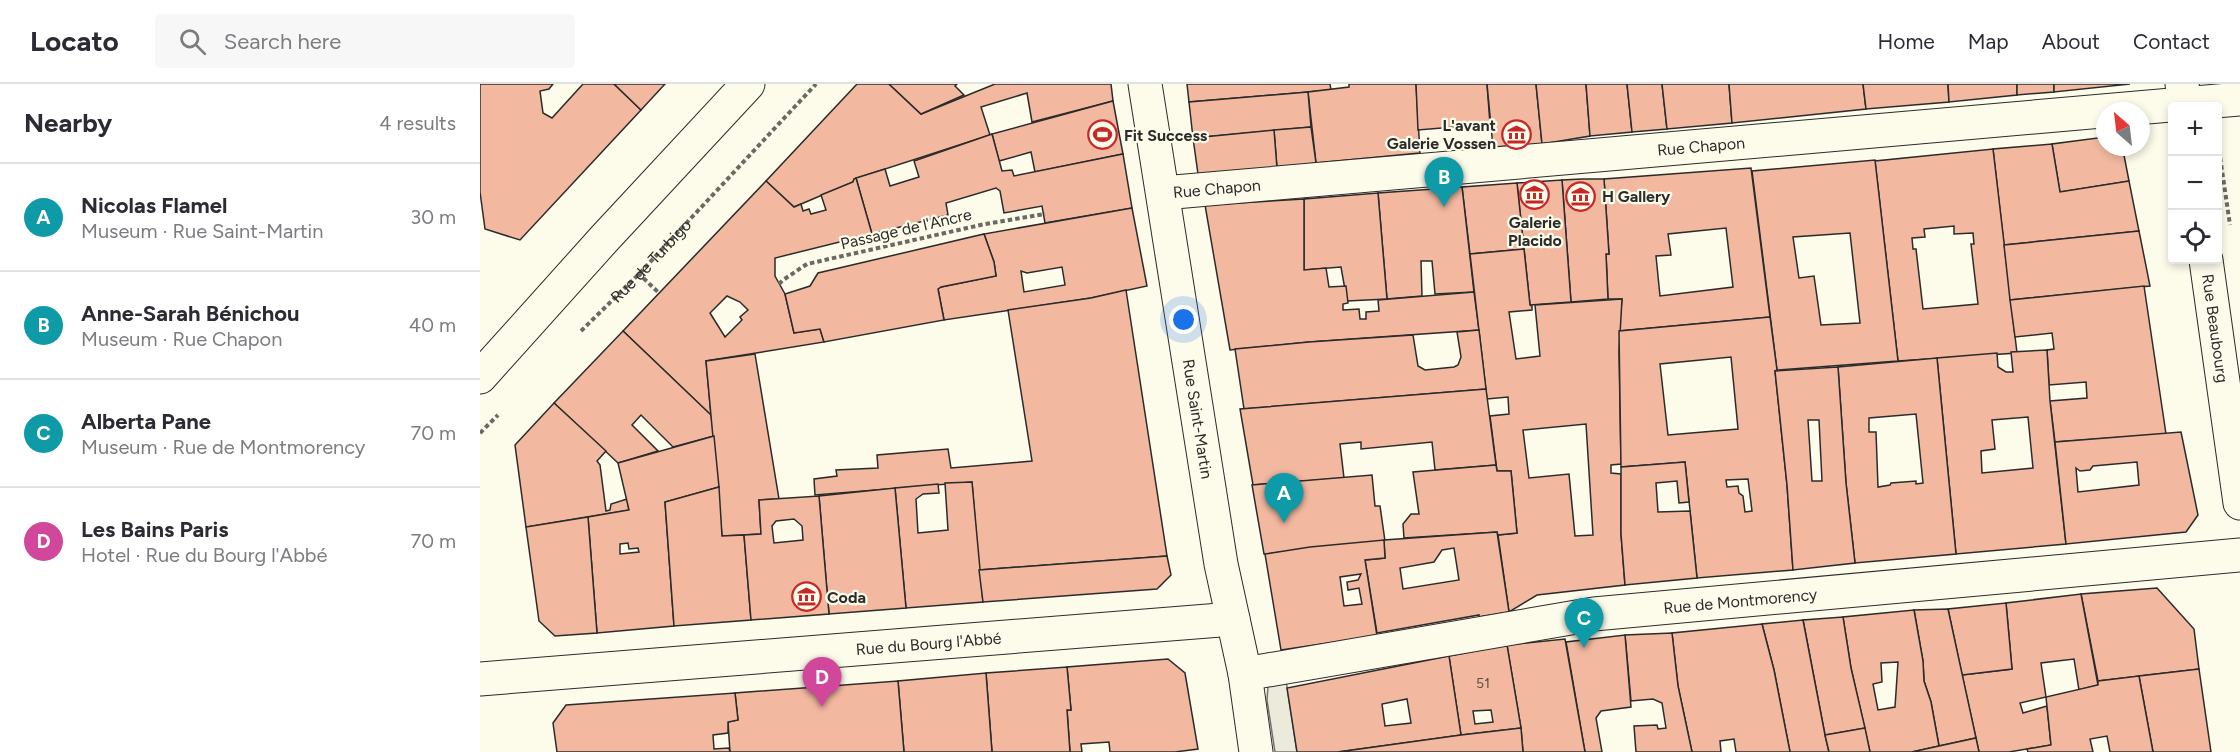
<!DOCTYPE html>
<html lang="en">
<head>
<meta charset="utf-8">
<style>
  :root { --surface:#fff; --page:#f7f7f7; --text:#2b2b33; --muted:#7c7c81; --line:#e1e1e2; --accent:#0b8043 }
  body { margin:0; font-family:Figtree,sans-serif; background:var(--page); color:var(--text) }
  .controls { position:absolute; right:18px; top:18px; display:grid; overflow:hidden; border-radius:6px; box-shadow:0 3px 9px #0003 }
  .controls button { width:54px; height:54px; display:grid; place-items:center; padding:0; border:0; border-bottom:2px solid var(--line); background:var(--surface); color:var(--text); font:30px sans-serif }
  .compass { position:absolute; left:1616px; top:18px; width:54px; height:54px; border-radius:50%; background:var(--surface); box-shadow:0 3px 9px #0003; rotate:332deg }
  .you { position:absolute; left:704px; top:236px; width:21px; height:21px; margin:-15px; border:4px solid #fff; border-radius:50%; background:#1a73e8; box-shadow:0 0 0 9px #1a73e833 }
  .badge { display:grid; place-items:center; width:39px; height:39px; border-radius:50%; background:var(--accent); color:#fff; font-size:20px; font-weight:700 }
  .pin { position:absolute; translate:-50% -50px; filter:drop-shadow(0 2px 3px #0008) }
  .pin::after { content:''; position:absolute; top:32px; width:21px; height:18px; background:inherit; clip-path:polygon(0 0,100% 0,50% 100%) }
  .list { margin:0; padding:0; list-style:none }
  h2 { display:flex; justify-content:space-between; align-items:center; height:78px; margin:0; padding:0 24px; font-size:26px }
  h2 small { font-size:20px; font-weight:400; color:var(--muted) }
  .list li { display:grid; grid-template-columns:39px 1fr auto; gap:18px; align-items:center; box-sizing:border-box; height:108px; padding:0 24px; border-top:2px solid var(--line) }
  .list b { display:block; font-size:22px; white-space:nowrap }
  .list p { margin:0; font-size:20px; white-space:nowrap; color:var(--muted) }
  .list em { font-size:20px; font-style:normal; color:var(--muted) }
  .icon { flex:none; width:33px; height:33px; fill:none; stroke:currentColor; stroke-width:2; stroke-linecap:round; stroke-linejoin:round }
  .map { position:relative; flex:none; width:1760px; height:668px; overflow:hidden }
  header { display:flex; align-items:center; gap:36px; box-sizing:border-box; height:84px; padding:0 30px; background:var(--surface); border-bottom:2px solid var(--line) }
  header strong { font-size:28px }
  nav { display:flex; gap:33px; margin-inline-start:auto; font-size:21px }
  .search { width:420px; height:54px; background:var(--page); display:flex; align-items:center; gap:15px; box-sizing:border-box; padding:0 21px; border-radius:6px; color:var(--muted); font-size:22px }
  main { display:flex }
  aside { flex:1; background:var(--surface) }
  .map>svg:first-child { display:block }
</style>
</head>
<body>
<header>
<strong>Locato</strong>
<div class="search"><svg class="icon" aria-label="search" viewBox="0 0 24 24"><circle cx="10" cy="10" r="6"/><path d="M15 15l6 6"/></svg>Search here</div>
<nav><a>Home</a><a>Map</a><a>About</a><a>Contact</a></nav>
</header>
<main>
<aside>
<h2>Nearby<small>4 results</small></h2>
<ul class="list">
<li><span class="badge" style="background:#0f9aa8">A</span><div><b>Nicolas Flamel</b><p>Museum · Rue Saint-Martin</p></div><em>30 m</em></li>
<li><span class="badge" style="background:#0f9aa8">B</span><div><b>Anne-Sarah Bénichou</b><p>Museum · Rue Chapon</p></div><em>40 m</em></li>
<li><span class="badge" style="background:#0f9aa8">C</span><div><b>Alberta Pane</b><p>Museum · Rue de Montmorency</p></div><em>70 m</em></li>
<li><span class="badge" style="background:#d1479c">D</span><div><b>Les Bains Paris</b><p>Hotel · Rue du Bourg l'Abbé</p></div><em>70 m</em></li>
</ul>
</aside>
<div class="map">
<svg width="1760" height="668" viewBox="0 0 1760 668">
  <rect width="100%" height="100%" fill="#fdfbea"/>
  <path fill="#eceadb" stroke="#74746e" stroke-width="1.5" d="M806,596l11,72h-22l-8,-52 1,-14z"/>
  <g fill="#f2b8a0" stroke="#2b2b2b" stroke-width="1.5" fill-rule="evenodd">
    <path d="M0,0h73l-4,5 -9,2 3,22 9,5 31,-34h31l27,26 -121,130 -35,-11 -5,-37z"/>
    <path d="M134,0h51l-24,26z"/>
    <path d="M377,0h32l32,30 74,-30h116l2,17 -81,21 -5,-29 -46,14 9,28 -136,44 -1,3 -59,25 -28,-26z"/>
    <path d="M409,0h68l-2,2 9,9 -43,19z"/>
    <path d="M707,0h143l1,6 -142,12z"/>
    <path d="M869,0h67l4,69 -104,10 -8,-71 41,-5z"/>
    <path d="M936,0h71l3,40 -72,6z"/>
    <path d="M1007,0h49l6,60 -49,3z"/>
    <path d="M1056,0h50l4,52 -48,8z"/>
    <path d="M1106,0h41l5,48 -42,4z"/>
    <path d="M1147,0h35l5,45 -35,3z"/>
    <path d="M1182,0h67l3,39 -65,6z"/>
    <path d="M1249,0h134l3,25 -134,14z"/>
    <path d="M1383,0h85l1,18 -83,7z"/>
    <path d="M1468,0h69v11l-68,7z"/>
    <path d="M1537,0h37v8l-37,3z"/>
    <path d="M1574,0h76l-76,8z"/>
    <path d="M828,8l3,35 -118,11 -4,-36z"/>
    <path d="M633,17l10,53 -88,18 -4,-20 -32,9 -7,-27z"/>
    <path d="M831,43l5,36 -39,5 -3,-38z"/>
    <path d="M794,46l3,38 -79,6 -5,-36z"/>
    <path d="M512,50l10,37 10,-1 2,6 109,-22 9,54 -87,15 -3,-17 -38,7 -4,-22 -4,-3 -50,15 2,12 -76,19 -16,-56 29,-9 5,17 29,-9 -5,-16z"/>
    <path d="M1625,53v10h14l4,3 6,31 -69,11 -8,-48z"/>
    <path d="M1572,60l8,48 69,-11 10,50 -135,14 -11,-96z"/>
    <path d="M1513,65l24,204 -119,8 -23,-200zM1474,142v8l19,-1 1,11h-3l7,60 -55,5 -7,-60h-3l-1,-11 13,-1 -1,-8z"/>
    <path d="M1395,76l23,201 -121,9 -25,-199zM1370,149l10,90 -39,2 -7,-49 -15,2 -6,-41z"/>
    <path d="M1271,84l19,149 -151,14 3,-32h-14l-2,-45h3l-5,-75zM1246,144l7,59 -73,9 -4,-40 15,-1 -3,-21z"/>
    <path d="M376,94l16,56 -97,24v18l10,18 9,39 26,-4 4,13 -118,19 5,54 -88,-84 143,-150 28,26 7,-3 2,7 6,-2 2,5 15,-4 -5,-15 32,-13 1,-3zM247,212l13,6 8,8 -8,7 2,3 -17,17 -15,-24z"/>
    <path d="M1102,95h22l5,75h-3l2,45 -37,3 -9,-122z"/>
    <path d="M1082,96l9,122 -41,3 -13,-122z"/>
    <path d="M1037,99l7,66 -54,5 -8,-67z"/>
    <path d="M982,103l12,105 -39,2 -3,-33h-11l1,35 -35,3 -9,-106z"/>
    <path d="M898,109l9,106 -40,2 -6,-34 -37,3v-71z"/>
    <path d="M824,115v71l22,-2 3,19 17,-1 2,17 -5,1v6l16,-1 1,10h6v-7l13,-1 -1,-11 96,-8 5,38 -170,12 -79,8 -25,-145z"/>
    <path d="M652,124l15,78 -56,12 -147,22 -6,-31 3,-2 55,-11 -2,-14 -10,-28zM582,183l3,18 -41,7 -3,-21 6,2z"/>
    <path d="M1659,147l11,55 -140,14 -6,-55z"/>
    <path d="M504,150l10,28 2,14 -55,11 -3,2 6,31 -120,22 -4,-13 -26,4 -9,-39 25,-8 8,-13z"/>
    <path d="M1044,165l6,56 2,1v4l-23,2 7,47 24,-3 -5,-51 87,-6 -3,53 2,112 -10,1v8l10,1v60l4,51 -88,10 -28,17 -11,-77 19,-2 -6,-62h-14l-7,-55 19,-2 -1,-17 -21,2 -17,-145zM1106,340l7,111 -18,1 -6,-62 -40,4 -6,-48z"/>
    <path d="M1664,202l22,148 -111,8 -5,-41 37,-3 -1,-16 -37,3 -2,-35 7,-1 -2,-16 -37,4 -5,-37z"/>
    <path d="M646,206l41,266 -188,14 -7,-88 -157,13 -1,-16 23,-3 -1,-6 42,-2 -1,-13 71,-6 3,19 81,-7 -24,-151 83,-12z"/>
    <path d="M1290,233l7,53 -2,1 12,114 6,85 -96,8 -12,-116 -64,5 -2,-136zM1251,273l7,72 -70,6 -8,-71zM1268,395l4,32 -7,1 -2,-16 -4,-3 -1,-7 -11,1 -1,-7z"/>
    <path d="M999,246l7,59 -242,20 -9,-60 74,-7 104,-7 5,31 7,4 29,-3 4,-2 3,-8 -4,-25z"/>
    <path d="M143,247l88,84 3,21 -41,11 -32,-32 -9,10 26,26 -40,12 -64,-60z"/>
    <path d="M1567,266l3,51 16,143 -110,10 -19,-196 60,-5 1,14 8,5h7l-2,-20zM1548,333l5,51 -51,5 -1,-22 14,-2 -3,-29z"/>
    <path d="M275,270l24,145 -20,1 2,34 -39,2 -16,-175z"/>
    <path d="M1457,274l19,196 -101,9 -9,-80 -8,-116zM1436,330l7,69 -7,1v-3l-25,2 -1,2 -12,2 -2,-55h-7v-14z"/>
    <path d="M1358,283l8,116 9,80 -62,7 -6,-85 -12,-114zM1328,336h11l3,61h-10z"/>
    <path d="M1006,305l10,76 -61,5 -3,-28 -71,7v-7l-21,2 4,34 -91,7 -13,-76z"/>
    <path d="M74,319l52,48 -9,10 3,4 6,46 4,-1 1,-6 16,-5 2,11 -103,17 -11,-82z"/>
    <path d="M1701,348l17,83 -12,17 -120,12 -11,-102zM1657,378l2,23 -61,7 -2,-24 4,3 10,-1 3,-4z"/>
    <path d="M234,352l5,51 -54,15 9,124 -77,7 -9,-116 41,-7 -11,-47zM148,459l1,6 9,-1 1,4 -19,2v-10z"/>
    <path d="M1205,378l4,40 -10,1 -2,-22 -21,2 2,29 32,-1 7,67 -72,7 -4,-51v-67z"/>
    <path d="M1016,381l1,6h14l6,62 -19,2 -1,-3 -93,6 -1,-14 8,-10h8l-6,-42z"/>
    <path d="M892,391l3,31h5l5,35 -121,13 -12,-69z"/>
    <path d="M492,398l11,120 -77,6 -11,-120 43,-4 1,9 -16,1 -7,5 2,34 30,-3 -3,-47z"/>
    <path d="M239,403l3,49 22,-1 7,85 -77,6 -9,-124z"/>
    <path d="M415,404l11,120 -77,6 -10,-118z"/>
    <path d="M339,412l10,118 -78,6 -7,-85 17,-1 -2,-34zM314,435l8,7 1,14 -29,3 -2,-17 4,-5z"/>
    <path d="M108,433l9,116 -42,3 -16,-15 -13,-94z"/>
    <path d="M1017,448l12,80 -30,5v-2l-102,18 -12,-73 20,-2 -1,-18zM974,464l5,32 -56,9 -3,-21 34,-6 8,-12z"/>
    <path d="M904,456l1,18 -20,2 12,76 -96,14 -16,-96 45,-7zM881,490l-3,6 -11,2 1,8 11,-2 3,16 -18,2 -4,-29z"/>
    <path d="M687,472l4,19 -14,14 -174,13 -4,-32z"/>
    <path d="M1677,504l37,41 5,40 -101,12 -17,-87z"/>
    <path d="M1601,510l17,91 -19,5 -5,-31 -33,4 5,34 -26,6 3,10 24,-7 4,39 -42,7h-30l-17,-77 50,-6 -6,-66z"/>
    <path d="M1526,519l6,66 -50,6 -14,-66z"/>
    <path d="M1468,525l28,129 -37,8 -8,-44 -7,-21 -1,-20 -9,-51z"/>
    <path d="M1434,526l9,51 1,20 7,21 8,44 -27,6h-42l-19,-84 -8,-51zM1418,578l-3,45 -17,3 -5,-26 9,-2 -1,-19z"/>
    <path d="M1363,533l8,51 14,60 -40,7 -22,-115z"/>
    <path d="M1323,536l22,115 4,17h-39l-16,-82 -12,-46z"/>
    <path d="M1282,540l12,46 16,82h-54l-2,-13 -14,2 1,11h-29l-14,-66 -6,-53z"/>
    <path d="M1192,549l6,53 14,66h-56l-2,-26 23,-1 1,4 8,-1 -4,-25 -9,-4 -22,2 -6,-66z"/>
    <path d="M1145,551l6,72 -30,4 -5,7 6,34h-17l-19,-110z"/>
    <path d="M1085,555l20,113h-62l-2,-24 -14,-83z"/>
    <path d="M1027,561l14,83 -60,7 -12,-79zM1011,626l2,12 -18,2 -2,-13z"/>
    <path d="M969,572l12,79 -123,17h-41l-10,-64zM927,615l4,24 -26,3 -3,-22z"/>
    <path d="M688,575l17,14 13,76 -23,3h-65l-1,-10 -28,2 1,8h-12l-3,-42h4l-4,-43z"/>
    <path d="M587,583l4,43h-4l3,42h-78l-6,-79z"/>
    <path d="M1719,585l12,83h-58l-14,-76z"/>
    <path d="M506,589l6,79h-88l-6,-71z"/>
    <path d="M1659,592l14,76h-43l-3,-16 -17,3 3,13h-65l-1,-3 24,-4 -5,-48 52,-12v-4z"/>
    <path d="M418,597l6,71h-174l-2,-30 10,-2 -3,-27z"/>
    <path d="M255,609l3,27 -10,2v11l-15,2 1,14 15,-1 1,4h-173l-4,-29 13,-18z"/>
    <path d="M1041,644l2,24h-185l123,-17z"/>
    <path d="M1385,644l5,24h-41l-4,-17z"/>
    <path d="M1496,654l3,14h-67l27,-6z"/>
  </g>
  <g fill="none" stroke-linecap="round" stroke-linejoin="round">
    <defs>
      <g id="minor">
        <path id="s2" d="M665,0l76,480 24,110 11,78"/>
        <path id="s3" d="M683,109l1077,-94"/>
        <path d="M0,293l124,-138 144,-155"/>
        <path id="s4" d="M765,590l349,-60 646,-59"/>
        <path id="s5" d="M0,595l753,-60"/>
      </g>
      <g id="major">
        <path d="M1702,0l3,22"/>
        <path id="s6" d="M1726,176l34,243"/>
      </g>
    </defs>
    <use href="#minor" stroke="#2b2b2b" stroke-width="35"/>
    <use href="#major" stroke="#2b2b2b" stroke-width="35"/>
    <g stroke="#6a6964" stroke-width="4" stroke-dasharray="4.5 3" stroke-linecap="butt">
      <path d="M1738,59l12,82"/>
      <path d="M158,189l21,20"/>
      <path d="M299,200l4,-4 24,-16 178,-40 60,-10"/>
      <path id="s1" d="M101,247l58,-57 177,-190"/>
      <path d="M0,349l18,-18"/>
    </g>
    <use href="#minor" stroke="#fdfbea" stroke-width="33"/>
    <use href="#major" stroke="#fdfbea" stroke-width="33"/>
  </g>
  <defs>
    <symbol id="museum-ring" viewBox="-11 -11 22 22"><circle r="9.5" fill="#fdfbea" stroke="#c62828" stroke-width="1.5"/><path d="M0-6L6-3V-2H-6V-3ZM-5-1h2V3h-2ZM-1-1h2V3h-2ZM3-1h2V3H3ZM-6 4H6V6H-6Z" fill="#c62828"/></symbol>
    <symbol id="stadium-ring" viewBox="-11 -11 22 22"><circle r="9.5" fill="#fdfbea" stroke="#c62828" stroke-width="1.5"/><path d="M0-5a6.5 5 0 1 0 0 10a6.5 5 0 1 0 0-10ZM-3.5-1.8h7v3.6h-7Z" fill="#c62828"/></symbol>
  </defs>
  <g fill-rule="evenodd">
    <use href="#museum-ring" x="1020" y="34" width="33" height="33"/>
    <use href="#stadium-ring" x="606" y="34" width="33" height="33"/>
    <use href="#museum-ring" x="1038" y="94" width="33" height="33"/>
    <use href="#museum-ring" x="1084" y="96" width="33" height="33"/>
    <use href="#museum-ring" x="310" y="496" width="33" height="33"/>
  </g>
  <g text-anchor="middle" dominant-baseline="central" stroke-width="4.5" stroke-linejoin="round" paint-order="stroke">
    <g font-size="14" fill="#5d4e48">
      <text x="1003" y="599">51</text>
    </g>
    <g font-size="16" font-weight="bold" fill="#2b2b2b" stroke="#fdfbea" text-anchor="start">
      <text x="1016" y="41" text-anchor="end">L'avant<tspan x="1016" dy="18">Galerie Vossen</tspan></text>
      <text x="644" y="51">Fit Success</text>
      <text x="1122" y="112">H Gallery</text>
      <text x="1055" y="138" text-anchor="middle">Galerie<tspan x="1055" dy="18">Placido</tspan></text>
      <text x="347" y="513">Coda</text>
    </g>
    <g font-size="16" fill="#2b2b2b" stroke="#fdfbea">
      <text stroke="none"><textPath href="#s3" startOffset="540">Rue Chapon</textPath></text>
      <text stroke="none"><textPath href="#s3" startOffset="54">Rue Chapon</textPath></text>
      <text transform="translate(426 145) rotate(-13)">Passage de l'Ancre</text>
      <text stroke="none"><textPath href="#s1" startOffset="99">Rue de Turbigo</textPath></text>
      <text stroke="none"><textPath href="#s6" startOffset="69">Rue Beaubourg</textPath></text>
      <text stroke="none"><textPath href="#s2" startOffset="339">Rue Saint-Martin</textPath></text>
      <text stroke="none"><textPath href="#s4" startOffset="501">Rue de Montmorency</textPath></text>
      <text stroke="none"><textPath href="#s5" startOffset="450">Rue du Bourg l'Abbé</textPath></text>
    </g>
  </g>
</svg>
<div class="controls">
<button>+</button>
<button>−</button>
<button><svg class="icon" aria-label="locate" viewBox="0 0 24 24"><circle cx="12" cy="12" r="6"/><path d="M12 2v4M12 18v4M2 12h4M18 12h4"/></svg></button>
</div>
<svg class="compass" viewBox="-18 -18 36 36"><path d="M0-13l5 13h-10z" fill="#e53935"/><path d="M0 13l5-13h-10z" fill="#7c7c81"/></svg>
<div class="you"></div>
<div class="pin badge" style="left:804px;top:439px;background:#0f9aa8">A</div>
<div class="pin badge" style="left:964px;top:123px;background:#0f9aa8">B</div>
<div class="pin badge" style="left:1104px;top:564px;background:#0f9aa8">C</div>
<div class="pin badge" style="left:342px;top:623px;background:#d1479c">D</div>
</div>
</main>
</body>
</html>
